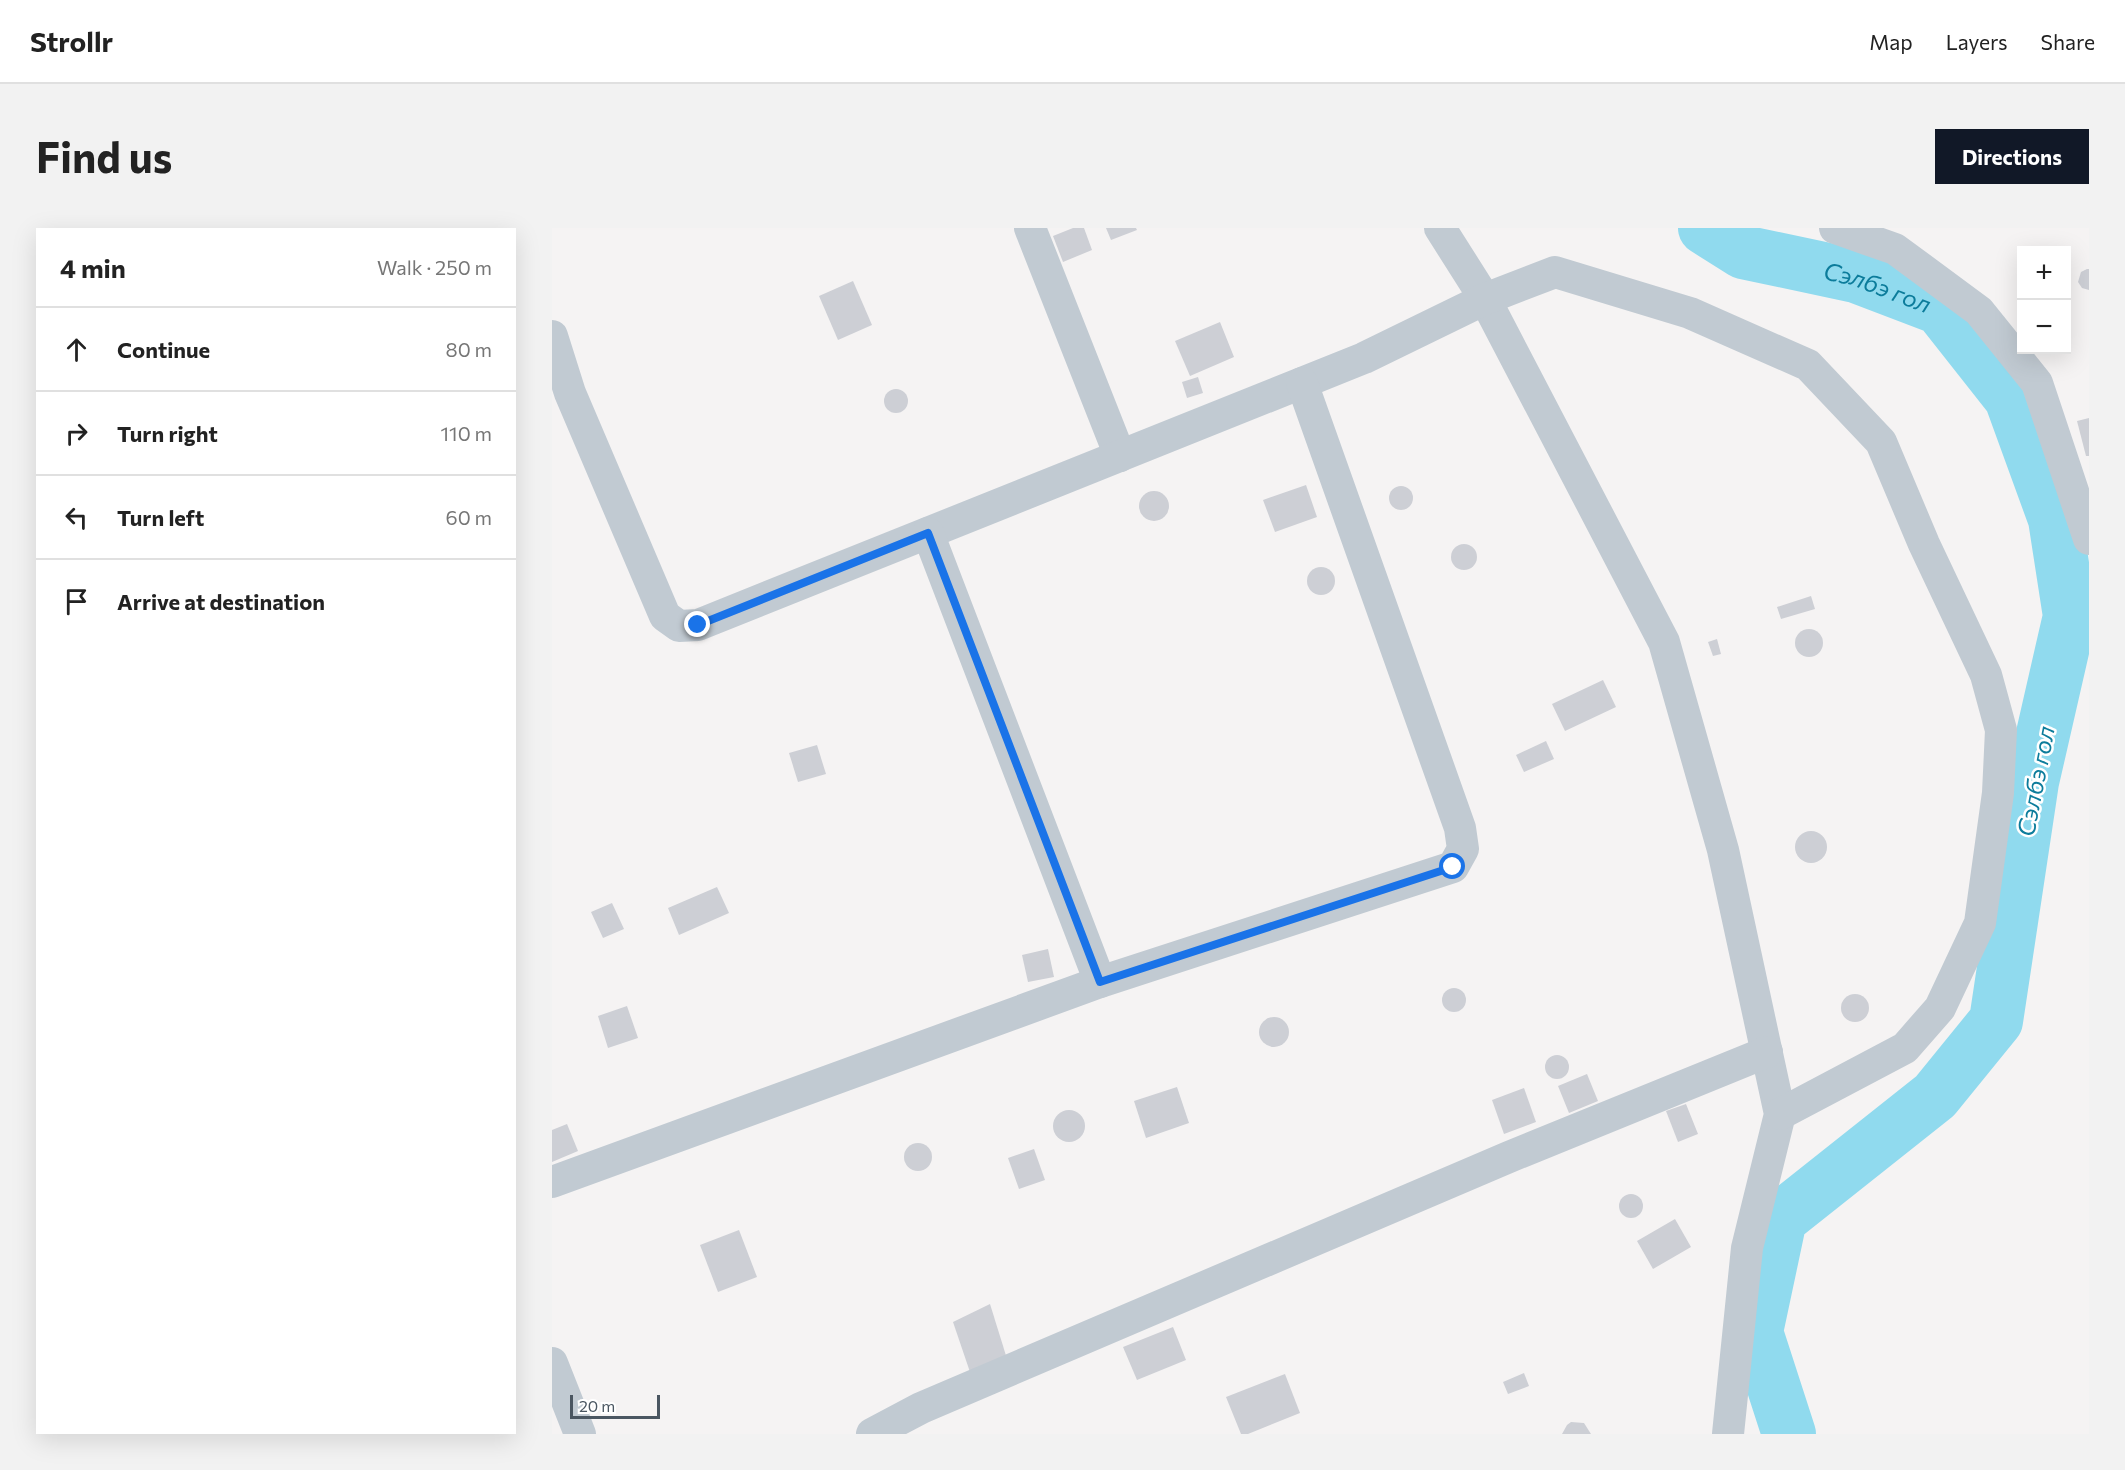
<!DOCTYPE html>
<html lang="en">
<head>
<meta charset="utf-8">
<style>
  :root { --surface:#fff; --page:#f2f2f2; --text:#222; --muted:#767676; --line:#e0e0e0; --accent:#111827 }
  body { margin:0; font-family:Commissioner,sans-serif; background:var(--page); color:var(--text) }
  .controls { position:absolute; right:18px; top:18px; display:grid; overflow:hidden; border-radius:0px; box-shadow:0 6px 24px #0002 }
  .controls button { width:54px; height:54px; display:grid; place-items:center; padding:0; border:0; border-bottom:2px solid var(--line); background:var(--surface); color:var(--text); font:30px sans-serif }
  .scale { position:absolute; left:18px; bottom:15px; width:90px; box-sizing:border-box; padding-left:6px; border:3px solid #4a5661; border-top:0; font-size:16px; line-height:21px; white-space:nowrap; color:#4a5661; -webkit-text-stroke:4px #fff; paint-order:stroke }
  .stop { position:absolute; width:18px; height:18px; margin:-14px; border:4px solid #1a73e8; border-radius:50%; background:#fff }
  .stop.end { background:#1a73e8; border-color:#fff; box-shadow:0 2px 6px #0008 }
  .list { margin:0; padding:0; list-style:none }
  h2 { display:flex; justify-content:space-between; align-items:center; height:78px; margin:0; padding:0 24px; font-size:26px }
  h2 small { font-size:20px; font-weight:400; color:var(--muted) }
  .list li { display:grid; grid-template-columns:39px 1fr auto; gap:18px; align-items:center; box-sizing:border-box; height:84px; padding:0 24px; border-top:2px solid var(--line) }
  .list b { display:block; font-size:22px; white-space:nowrap }
  .list em { font-size:20px; font-style:normal; color:var(--muted) }
  .icon { flex:none; width:33px; height:33px; fill:none; stroke:currentColor; stroke-width:2; stroke-linecap:round; stroke-linejoin:round }
  .map { position:relative; flex:none; width:1537px; height:1206px; overflow:hidden; border-radius:0px }
  header { display:flex; align-items:center; gap:36px; box-sizing:border-box; height:84px; padding:0 30px; background:var(--surface); border-bottom:2px solid var(--line) }
  header strong { font-size:28px }
  nav { display:flex; gap:33px; margin-inline-start:auto; font-size:21px }
  .intro { display:flex; align-items:center; justify-content:space-between; box-sizing:border-box; height:144px; padding:0 36px }
  h1 { margin:0; font-size:42px }
  .button { padding:15px 27px; border-radius:0px; background:var(--accent); color:#fff; font-size:21px; font-weight:700 }
  main { display:flex; gap:36px; padding:0 36px }
  aside { flex:1; background:var(--surface); border-radius:0px; box-shadow:0 6px 24px #0002 }
  .map>svg:first-child { display:block }
</style>
</head>
<body>
<header>
<strong>Strollr</strong>
<nav><a>Map</a><a>Layers</a><a>Share</a></nav>
</header>
<div class="intro"><h1>Find us</h1><a class="button">Directions</a></div>
<main>
<aside>
<h2>4 min<small>Walk · 250 m</small></h2>
<ul class="list">
<li><svg class="icon" aria-label="ahead" viewBox="0 0 24 24"><path d="M12 20V5M6 11l6-6 6 6"/></svg><div><b>Continue</b></div><em>80 m</em></li>
<li><svg class="icon" aria-label="right" viewBox="0 0 24 24"><path d="M7 20v-9h11M14 6l5 5-5 5"/></svg><div><b>Turn right</b></div><em>110 m</em></li>
<li><svg class="icon" aria-label="left" viewBox="0 0 24 24"><path d="M17 20v-9H6M10 6l-5 5 5 5"/></svg><div><b>Turn left</b></div><em>60 m</em></li>
<li><svg class="icon" aria-label="arrive" viewBox="0 0 24 24"><path d="M6 21V4h12l-3 4 3 4H6"/></svg><div><b>Arrive at destination</b></div></li>
</ul>
</aside>
<div class="map">
<svg width="1537" height="1206" viewBox="0 0 1537 1206">
  <rect width="100%" height="100%" fill="#f5f3f3"/>
  <g fill="none" stroke-linecap="round" stroke-linejoin="round">
    <path stroke="#90daee" stroke-width="54" id="s1" d="M1153,0l38,24 113,24 84,32 71,90 44,121 15,97 -38,166 -36,239 -61,75 -155,123 -24,113 33,102"/>
  </g>
  <g fill="#cdcfd5">
    <path d="M521,0h11l8,22 -29,12 -10,-26z"/>
    <path d="M554,0h30l1,2 -26,10z"/>
    <path d="M1535,41h2v21l-7,-2 -4,-6 3,-10z"/>
    <path d="M301,53l19,44 -34,15 -19,-44z"/>
    <path d="M668,94l14,35 -44,19 -15,-35z"/>
    <path d="M646,149l5,16 -16,5 -5,-16z"/>
    <circle cx="344" cy="173" r="12"/>
    <path d="M1537,190v38h-3l-9,-35z"/>
    <path d="M754,257l11,32 -42,15 -12,-32z"/>
    <circle cx="849" cy="270" r="12"/>
    <circle cx="602" cy="278" r="15"/>
    <circle cx="912" cy="329" r="13"/>
    <circle cx="769" cy="353" r="14"/>
    <path d="M1259,368l4,13 -34,10 -4,-12z"/>
    <circle cx="1257" cy="415" r="14"/>
    <path d="M1165,411l4,15 -8,2 -5,-14z"/>
    <path d="M1051,452l13,27 -51,24 -13,-27z"/>
    <path d="M994,513l8,18 -30,13 -8,-17z"/>
    <path d="M265,517l9,29 -28,8 -9,-29z"/>
    <circle cx="1259" cy="619" r="16"/>
    <path d="M165,659l12,26 -50,22 -11,-27z"/>
    <path d="M60,675l12,26 -21,9 -12,-26z"/>
    <path d="M496,721l6,28 -26,5 -6,-27z"/>
    <circle cx="902" cy="772" r="12"/>
    <circle cx="1303" cy="780" r="14"/>
    <path d="M75,778l11,32 -30,10 -10,-32z"/>
    <circle cx="722" cy="804" r="15"/>
    <circle cx="1005" cy="839" r="12"/>
    <path d="M1035,846l11,27 -29,12 -11,-27z"/>
    <path d="M625,859l12,36 -43,15 -12,-37z"/>
    <path d="M972,860l12,34 -32,12 -12,-34z"/>
    <path d="M1134,876l12,30 -20,8 -12,-31z"/>
    <circle cx="517" cy="898" r="16"/>
    <path d="M15,896l11,27 -26,11v-32z"/>
    <circle cx="366" cy="929" r="14"/>
    <path d="M482,921l11,31 -26,9 -11,-31z"/>
    <circle cx="1079" cy="978" r="12"/>
    <path d="M1123,991l16,28 -38,22 -16,-28z"/>
    <path d="M187,1002l18,47 -39,15 -18,-47z"/>
    <path d="M438,1076l18,58 -37,13 -18,-53z"/>
    <path d="M621,1099l13,33 -49,20 -14,-33z"/>
    <path d="M972,1145l5,13 -21,8 -5,-12z"/>
    <path d="M733,1146l15,39 -52,21h-7l-15,-37z"/>
    <path d="M1019,1194l13,1 7,11h-29l5,-9z"/>
  </g>
  <g fill="none" stroke-linecap="round" stroke-linejoin="round">
    <g stroke="#c1cad2" stroke-width="32">
      <path d="M478,0l90,228"/>
      <path d="M888,0l45,71 179,343 59,208 57,264 -33,134 -19,186"/>
      <path d="M1283,0l60,21 84,62 58,72 52,156"/>
      <path d="M0,108l18,57 95,223 14,10 19,-1 666,-267 121,-59 70,-27 135,41 118,52 73,77 43,102 62,131 15,55 -3,63 -18,130 -40,85 -35,40 -125,66"/>
      <path d="M376,305l172,449"/>
      <path d="M0,954l548,-200 353,-115 10,-18 -3,-21 -158,-445"/>
      <path d="M0,1135l28,71"/>
      <path d="M320,1206l49,-26 588,-251 258,-105"/>
    </g>
  </g>
  <g fill="none" stroke-linecap="round" stroke-linejoin="round">
    <path stroke="#1a73e8" stroke-width="8" d="M146,397l230,-92 172,449 353,-115"/>
  </g>
  <g text-anchor="middle" dominant-baseline="central" stroke-width="5" stroke-linejoin="round" paint-order="stroke">
    <g font-size="24" font-style="italic" fill="#0c7c9b" stroke="#fff">
      <text stroke="none"><textPath href="#s1" startOffset="184">Сэлбэ гол</textPath></text>
      <text transform="translate(1483 553) rotate(-79)">Сэлбэ гол</text>
    </g>
  </g>
</svg>
<div class="controls">
<button>+</button>
<button>−</button>
</div>
<div class="scale">20 m</div>
<div class="stop" style="left:901px;top:639px"></div>
<div class="stop end" style="left:146px;top:397px"></div>
</div>
</main>
</body>
</html>
